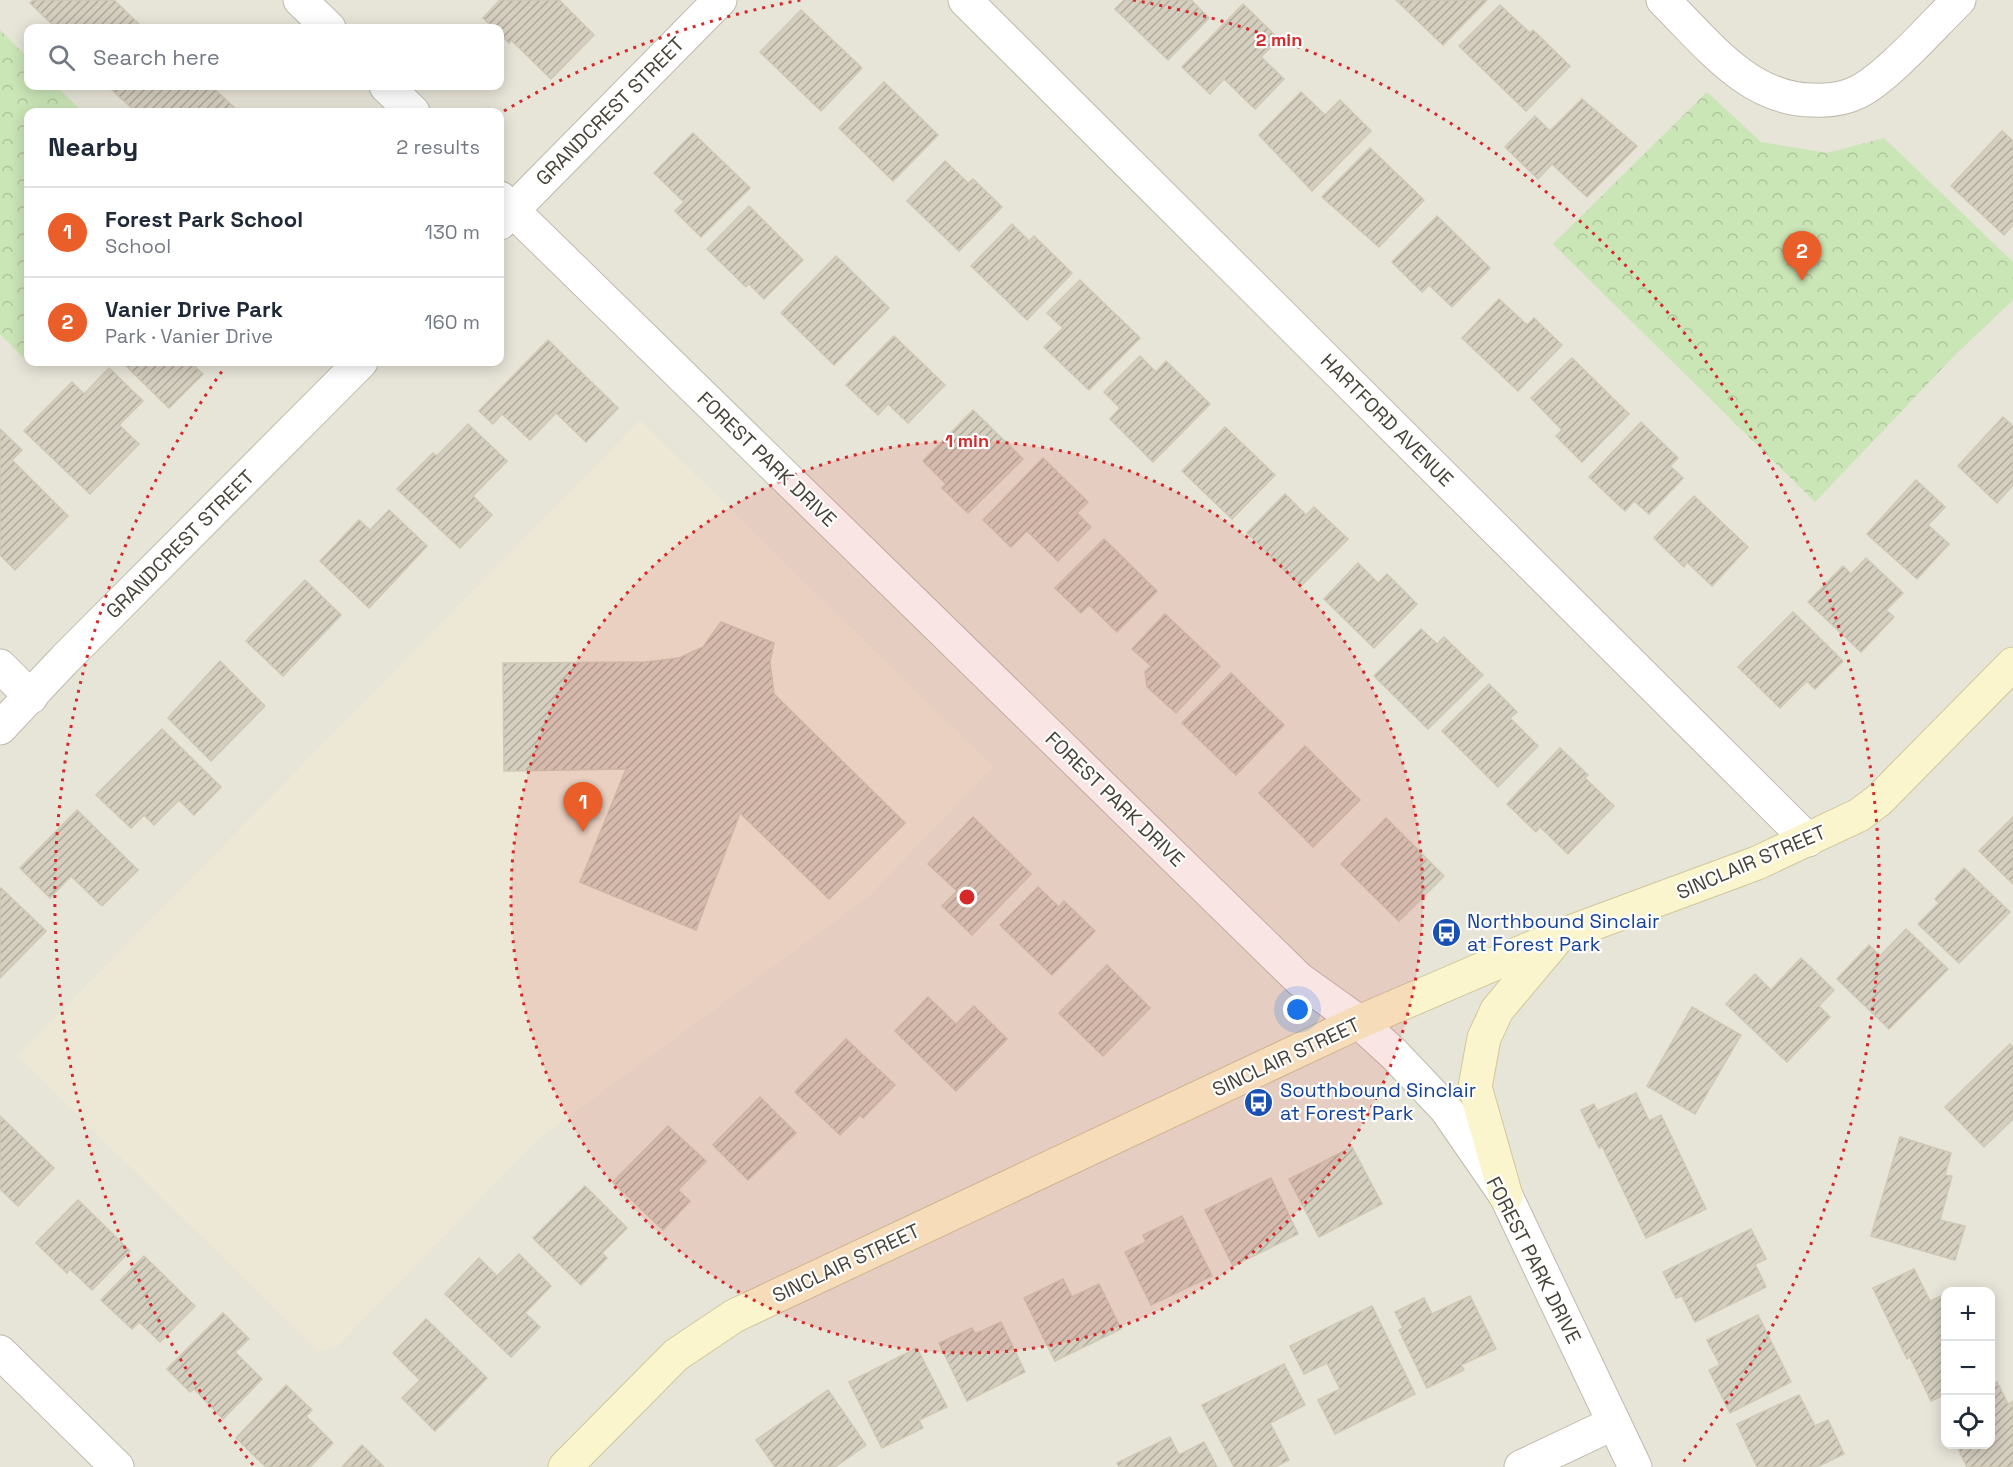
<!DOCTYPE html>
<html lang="en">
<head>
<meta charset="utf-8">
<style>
  :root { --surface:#fff; --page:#f6f6f7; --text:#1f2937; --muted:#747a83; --line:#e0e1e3; --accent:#ea5e2a }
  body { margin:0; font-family:"Space Grotesk",sans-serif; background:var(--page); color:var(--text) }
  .controls { position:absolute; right:18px; bottom:18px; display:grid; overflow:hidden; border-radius:12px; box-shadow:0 3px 15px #0003 }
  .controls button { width:54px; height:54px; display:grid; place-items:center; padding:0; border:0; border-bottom:2px solid var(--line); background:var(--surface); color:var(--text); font:30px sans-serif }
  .you { position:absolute; left:1298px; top:1010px; width:21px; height:21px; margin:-15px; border:4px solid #fff; border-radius:50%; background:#1a73e8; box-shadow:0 0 0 9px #1a73e833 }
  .badge { display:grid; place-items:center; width:39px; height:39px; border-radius:50%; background:var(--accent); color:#fff; font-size:20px; font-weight:700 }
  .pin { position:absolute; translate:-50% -50px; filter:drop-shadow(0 2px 3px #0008) }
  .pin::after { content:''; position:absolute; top:32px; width:21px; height:18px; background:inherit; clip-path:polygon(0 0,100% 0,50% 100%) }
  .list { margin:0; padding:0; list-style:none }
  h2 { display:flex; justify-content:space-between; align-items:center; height:78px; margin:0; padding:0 24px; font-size:26px }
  h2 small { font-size:20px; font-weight:400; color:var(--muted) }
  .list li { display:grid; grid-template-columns:39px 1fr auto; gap:18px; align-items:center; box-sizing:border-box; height:90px; padding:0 24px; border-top:2px solid var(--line) }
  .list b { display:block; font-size:22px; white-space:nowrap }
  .list p { margin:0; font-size:20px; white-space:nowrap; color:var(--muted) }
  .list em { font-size:20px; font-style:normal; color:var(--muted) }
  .icon { flex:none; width:33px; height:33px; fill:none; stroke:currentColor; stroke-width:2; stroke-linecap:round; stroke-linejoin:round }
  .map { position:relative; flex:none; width:2013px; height:1467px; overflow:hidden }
  .search { position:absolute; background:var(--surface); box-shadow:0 3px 15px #0003; left:24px; top:24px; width:480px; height:66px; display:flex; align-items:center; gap:15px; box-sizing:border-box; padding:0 21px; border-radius:12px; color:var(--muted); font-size:22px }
  .panel { position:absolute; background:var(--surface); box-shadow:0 3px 15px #0003; left:24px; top:108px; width:480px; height:258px; border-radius:12px }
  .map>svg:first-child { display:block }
</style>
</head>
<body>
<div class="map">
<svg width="2013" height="1467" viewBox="0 0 2013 1467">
  <defs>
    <pattern id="park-crowns" width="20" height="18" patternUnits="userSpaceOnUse" patternTransform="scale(1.5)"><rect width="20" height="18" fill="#cae5b6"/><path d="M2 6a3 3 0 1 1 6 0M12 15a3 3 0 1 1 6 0" fill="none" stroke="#afc69d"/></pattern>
    <pattern id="building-hatch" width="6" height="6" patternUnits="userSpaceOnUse" patternTransform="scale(1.5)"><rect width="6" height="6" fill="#d5cfc0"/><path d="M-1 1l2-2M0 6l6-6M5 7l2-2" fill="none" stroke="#afaa9d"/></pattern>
  </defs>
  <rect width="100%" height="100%" fill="#f4f2ea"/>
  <path fill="#e7e4d8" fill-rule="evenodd" d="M0,0h2013v1467h-2013zM28,28h472v58h-472zM28,112h472v250h-472zM1946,1292h44v152h-44z"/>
  <path fill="#ece8d5" d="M640,420l353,347 -125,130 -329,241 -201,208 -19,6 -302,-296z"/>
  <g fill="url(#park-crowns)">
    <path d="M0,30l28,28v28h28l27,26h-55v250h9l-5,4 -32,-32z"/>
    <path d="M1707,92l54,50 66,11 57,-15 129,124v38l-58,55 -140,147 -262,-258z"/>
  </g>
  <g fill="url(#building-hatch)" stroke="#cfc8b4" stroke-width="1.5">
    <path d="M33,0h81l29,28h-87l-26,-25z"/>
    <path d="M500,0h59l35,35 -43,44 -40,-39 -2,3 -9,-9v-6h-6l-11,-10z"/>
    <path d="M1124,0h67l18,18 -41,42 -53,-51z"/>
    <path d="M1396,0h91l-44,45z"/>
    <path d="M1243,4l36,35 -18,18 23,22 -29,30 -31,-30 -14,15 -28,-27z"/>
    <path d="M1500,5l30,28 3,-3 37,36 -44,45 -67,-65z"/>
    <path d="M801,10l61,58 -41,43 -61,-59z"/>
    <path d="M884,82l54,53 -45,46 -54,-53z"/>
    <path d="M116,86h95l28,26h-103l-24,-22z"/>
    <path d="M1301,92l24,23 15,-15 31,31 -59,60 -53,-56z"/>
    <path d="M1582,99l55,47 -50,51 -35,-33 -14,15 -33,-32 30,-31 15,15z"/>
    <path d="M2002,131l11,10v84l-9,10 -53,-49z"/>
    <path d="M693,133l57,55 -49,49 -26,-26 9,-9 -30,-29z"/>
    <path d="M1370,148l54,52 -45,47 -57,-50z"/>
    <path d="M945,161l23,22 5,-4 29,28 -43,44 -52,-50z"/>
    <path d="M749,206l54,54 -39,39 -15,-15 -3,3 -39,-38z"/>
    <path d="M1437,216l53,52 -38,39 -23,-22 -7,7 -30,-30z"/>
    <path d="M1012,224l17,17 5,-5 38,37 -45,47 -56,-54z"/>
    <path d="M836,256l53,52 -55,57 -53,-52z"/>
    <path d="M1080,280l60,58 -51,52 -45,-43 19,-19 -16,-15z"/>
    <path d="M1499,299l28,26 7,-7 28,27 -44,46 -56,-53z"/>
    <path d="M894,336l51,49 -37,38 -20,-19 -10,11 -32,-30z"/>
    <path d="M548,340l70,68 -32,34 -30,-29 -26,27 -28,-26 -9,10 -14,-13z"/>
    <path d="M1140,356l16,16 10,-11 44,43 -57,58 -43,-43 10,-11 -16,-16z"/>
    <path d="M1572,358l57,56 -47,48 -26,-26 6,-6 -31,-32z"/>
    <path d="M122,362h68l13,12 -34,34z"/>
    <path d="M109,368l34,33 -24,24 20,19 -49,50 -66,-63 48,-49 12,12z"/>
    <path d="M973,410l50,49 -55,54 -26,-25 4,-4 -23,-23z"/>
    <path d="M2003,417l10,9v59l-16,18 -39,-37z"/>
    <path d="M1641,422l37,36 -8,8 13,12 -34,36 -15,-13 -9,10 -36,-34z"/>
    <path d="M468,424l39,37 -34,35 19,19 -32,33 -63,-59 36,-36 4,3z"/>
    <path d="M1225,427l50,48 -43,44 -50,-48z"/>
    <path d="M0,429l22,21 -10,10 56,56 -53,54 -15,-15z"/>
    <path d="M1043,458l45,44 -11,11 14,14 -33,34 -31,-30 -16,16 -28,-27z"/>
    <path d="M1916,480l29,27 -17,18 21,19 -32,35 -50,-45z"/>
    <path d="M1285,494l21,21 8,-8 34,32 -47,47 -54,-53z"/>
    <path d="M1694,496l54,51 -36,39 -25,-24 -3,5 -30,-29z"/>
    <path d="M389,510l38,36 -58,62 -49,-47 39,-41 11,10z"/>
    <path d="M1104,539l53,52 -40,41 -28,-27 -8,8 -26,-25z"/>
    <path d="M1866,558l37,35 -17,17 8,7 -33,35 -53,-50 35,-36 8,8z"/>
    <path d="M1358,563l20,20 9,-9 30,30 -43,44 -50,-49z"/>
    <path d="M305,580l36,35 -58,61 -37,-35z"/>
    <path d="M1793,612l50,49 -28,28 -8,-8 -27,27 -42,-41z"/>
    <path d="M1165,614l55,52 -44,47 -29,-26 -2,-15 6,-6 -19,-17z"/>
    <path d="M721,622l53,21 -4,19 4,32 131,129 -76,76 -89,-86 -44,117 -116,-48 46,-113 -122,2 -1,-108 143,-1 33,-4 24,-11z"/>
    <path d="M1421,629l16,15 7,-7 39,38 -55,54 -54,-53z"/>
    <path d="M220,661l45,45 -54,55 -43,-43z"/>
    <path d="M1231,673l53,52 -48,50 -54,-52z"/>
    <path d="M1489,684l28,28 -7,6 28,28 -40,41 -56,-56z"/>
    <path d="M162,729l59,58 -27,28 -15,-15 -25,25 -10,-10 -13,13 -35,-33z"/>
    <path d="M1305,746l55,54 -47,47 -54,-54z"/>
    <path d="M1560,748l28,27 -3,3 29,28 -46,48 -28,-27 -4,5 -29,-28z"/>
    <path d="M77,810l61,60 -36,36 -31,-30 -21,22 -30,-30z"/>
    <path d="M973,817l58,57 -59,61 -30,-29 15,-15 -29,-27z"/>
    <path d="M2013,817v67l-34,-33z"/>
    <path d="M1386,818l58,58 -45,45 -58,-57z"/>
    <path d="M1964,868l46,44 -51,51 -41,-39 21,-21 -4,-4z"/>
    <path d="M1038,887l21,20 5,-6 31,30 -43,44 -52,-50z"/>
    <path d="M1,888l45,43 -46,47v-89z"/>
    <path d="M1906,929l42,40 -59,60 -52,-50 32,-34 11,11z"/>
    <path d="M1801,958l33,32 -15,16 11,11 -43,45 -61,-58 29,-30 16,16z"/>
    <path d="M1107,965l43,43 -47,48 -44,-43z"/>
    <path d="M928,997l28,27 18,-18 33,33 -51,52 -61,-60z"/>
    <path d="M1692,1007l49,28 -46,79 -48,-28z"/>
    <path d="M846,1039l49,46 -32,33 -3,-3 -20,20 -45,-43z"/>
    <path d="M2010,1044l3,3v72l-29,28 -39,-40z"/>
    <path d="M1636,1093l13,28 12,-6 45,94 -60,29 -44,-92 -3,2 -18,-38 13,-6 3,7z"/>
    <path d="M760,1097l36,36 -48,47 -35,-35z"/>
    <path d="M0,1116l54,52 -36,38 -18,-17z"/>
    <path d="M668,1126l38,35 -28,29 12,11 -27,29 -50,-48z"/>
    <path d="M1900,1137l51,16 -6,22 7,1 -12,44 25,6 -10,34 -84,-24z"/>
    <path d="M1352,1147l30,57 -63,33 -30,-58z"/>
    <path d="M1271,1178l27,56 -65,32 -28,-56z"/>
    <path d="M585,1186l42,42 -25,25 5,5 -26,27 -48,-47z"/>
    <path d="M78,1200l52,51 -38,39 -22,-21 -3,4 -31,-30z"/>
    <path d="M1182,1216l30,60 -61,29 -26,-53 21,-10 -3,-7z"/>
    <path d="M1751,1229l15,30 -11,5 11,23 -71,35 -13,-26 -6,2 -13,-26z"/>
    <path d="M519,1254l32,32 -26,27 15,14 -29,30 -66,-63 34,-36 18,18z"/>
    <path d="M144,1256l51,50 -35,36 -21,-20 -7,7 -31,-29z"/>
    <path d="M1914,1269l16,32 16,-7v100l-15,7 -21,-44 -3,2 -34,-71z"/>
    <path d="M1063,1279l9,18 27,-13 22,45 -66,32 -31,-63z"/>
    <path d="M1470,1296l26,53 -35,16 3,5 -37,18 -28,-58 4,-2 -8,-16 29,-14 8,16z"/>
    <path d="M1372,1306l43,88 -80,40 -17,-34 22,-11 -13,-26 -23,11 -14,-28z"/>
    <path d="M223,1313l26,26 -14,13 27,27 -39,40 -29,-30 -4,3 -23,-23z"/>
    <path d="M1758,1315l33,67 -61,31 -21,-43 11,-5 -13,-25z"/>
    <path d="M426,1319l61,59 -52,53 -33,-33 18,-18 -27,-27z"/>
    <path d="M1001,1322l24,50 -58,29 -28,-58 33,-15 3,6z"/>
    <path d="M917,1348l30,59 -28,13 4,8 -41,20 -33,-66z"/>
    <path d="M1284,1364l21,41 -35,18 19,37 -14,7h-41l-32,-62z"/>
    <path d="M1997,1382l11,22 5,-3v66h-46l-11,-23h34v-59z"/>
    <path d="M286,1385l26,25 -6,6 27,27 -23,24h-44l-30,-29z"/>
    <path d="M828,1390l38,55 -31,22h-60l-19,-27z"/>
    <path d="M1799,1395l16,31 13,-6 16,34 -27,13h-60l-20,-43z"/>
    <path d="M1170,1437l9,18 25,-13 13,25h-98l-2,-4z"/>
    <path d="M362,1445l22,22h-42z"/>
  </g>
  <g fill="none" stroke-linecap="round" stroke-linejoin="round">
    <defs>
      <g id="street">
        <path d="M300,0l29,28"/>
        <path d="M965,0l843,840"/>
        <path d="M1663,0c43,42 85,100 150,100 15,1 31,-1 45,-8 30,-15 75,-67 101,-92"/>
        <path d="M386,86l27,26"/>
        <path d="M500,198l799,781 60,43 35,32 52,55 60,87 129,271"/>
        <path d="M500,223l220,-223"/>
        <path d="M0,666l31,31"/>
        <path d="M0,728l66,-70 295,-296"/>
        <path d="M0,1352l117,115"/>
        <path d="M1521,1467l93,-44"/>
      </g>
      <g id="secondary">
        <path d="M1506,1196l-31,-109 9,-49 13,-28 57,-68"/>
        <path d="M565,1467l111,-112 58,-39 625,-294 198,-85 200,-74 102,-48 20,-15 134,-136"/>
      </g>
    </defs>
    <use href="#street" stroke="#bfbbad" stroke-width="35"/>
    <use href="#secondary" stroke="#d0c89d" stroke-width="35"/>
    <use href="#street" stroke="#fff" stroke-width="33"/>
    <use href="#secondary" stroke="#fbf5cd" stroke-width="33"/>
  </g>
  <circle cx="967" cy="897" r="456" fill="#d62828" fill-opacity=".12"/>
  <g fill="none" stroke="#d62828" stroke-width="3" stroke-dasharray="3 6">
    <circle cx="967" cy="897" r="456"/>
    <path d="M253 1465A912 912 0 0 1 225 367M504 111A912 912 0 0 1 801 0M1133 0A912 912 0 0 1 1681 1465"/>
  </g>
  <defs>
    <symbol id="bus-disc" viewBox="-11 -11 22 22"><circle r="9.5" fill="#1a4fb4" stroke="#fff"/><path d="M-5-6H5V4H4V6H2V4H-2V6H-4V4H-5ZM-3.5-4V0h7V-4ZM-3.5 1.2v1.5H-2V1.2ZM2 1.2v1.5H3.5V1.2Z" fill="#fff"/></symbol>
  </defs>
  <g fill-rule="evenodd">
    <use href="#bus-disc" x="1430" y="916" width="33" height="33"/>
    <use href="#bus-disc" x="1242" y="1086" width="33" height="33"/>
  </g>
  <g text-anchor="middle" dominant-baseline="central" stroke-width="4.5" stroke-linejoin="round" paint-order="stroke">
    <g font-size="20" fill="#474338" stroke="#fff">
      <text transform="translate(610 111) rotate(-45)">GRANDCREST STREET</text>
      <text transform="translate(1387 420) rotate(45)">HARTFORD AVENUE</text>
      <text transform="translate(767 459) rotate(44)">FOREST PARK DRIVE</text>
      <text transform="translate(180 544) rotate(-45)">GRANDCREST STREET</text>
      <text transform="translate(1115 799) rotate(44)">FOREST PARK DRIVE</text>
      <text transform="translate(1751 862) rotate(-23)">SINCLAIR STREET</text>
      <text transform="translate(1286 1057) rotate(-25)">SINCLAIR STREET</text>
      <text transform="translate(1534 1260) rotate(63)">FOREST PARK DRIVE</text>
      <text transform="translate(846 1263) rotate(-25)">SINCLAIR STREET</text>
    </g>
    <g font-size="20" fill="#164399" stroke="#fff" text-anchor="start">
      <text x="1467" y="921">Northbound Sinclair<tspan x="1467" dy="23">at Forest Park</tspan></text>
      <text x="1280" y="1090">Southbound Sinclair<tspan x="1280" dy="23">at Forest Park</tspan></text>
    </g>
  </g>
  <circle cx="967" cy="897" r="9" fill="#d62828" stroke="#fff" stroke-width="3"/>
  <g font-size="18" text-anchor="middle" font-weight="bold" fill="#d62828" stroke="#fff" stroke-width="4.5" stroke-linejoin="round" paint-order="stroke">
    <text x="1279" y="46">2 min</text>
    <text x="967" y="447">1 min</text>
  </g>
</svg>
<div class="controls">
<button>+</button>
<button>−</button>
<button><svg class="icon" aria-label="locate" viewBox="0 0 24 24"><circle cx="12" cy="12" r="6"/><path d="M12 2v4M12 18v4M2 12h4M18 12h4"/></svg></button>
</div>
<div class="you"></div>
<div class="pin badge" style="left:583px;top:832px">1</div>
<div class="pin badge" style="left:1802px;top:281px">2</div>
<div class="search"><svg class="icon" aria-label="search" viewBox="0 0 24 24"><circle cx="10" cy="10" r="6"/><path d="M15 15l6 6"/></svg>Search here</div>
<section class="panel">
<h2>Nearby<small>2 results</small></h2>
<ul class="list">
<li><span class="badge">1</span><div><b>Forest Park School</b><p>School</p></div><em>130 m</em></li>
<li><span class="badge">2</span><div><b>Vanier Drive Park</b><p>Park · Vanier Drive</p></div><em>160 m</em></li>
</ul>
</section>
</div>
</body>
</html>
